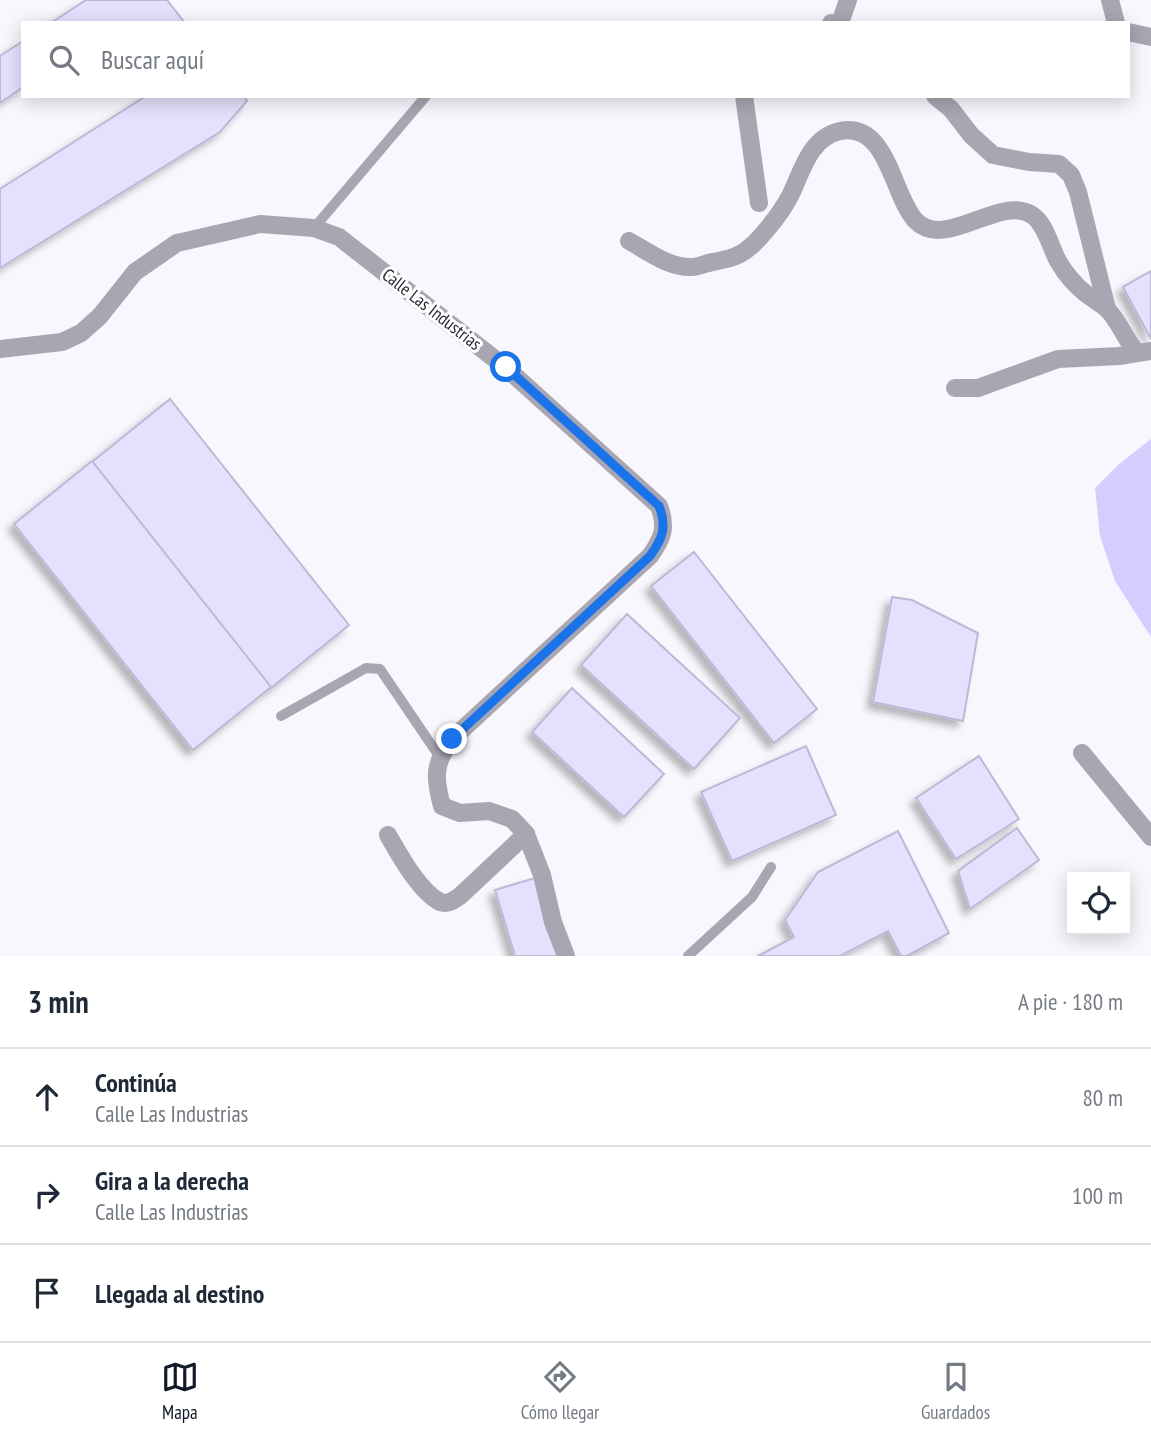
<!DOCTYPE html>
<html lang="es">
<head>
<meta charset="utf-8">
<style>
  :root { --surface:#fff; --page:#f2f2f3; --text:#1f2937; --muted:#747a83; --line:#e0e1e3; --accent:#111827 }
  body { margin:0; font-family:"PT Sans Narrow",sans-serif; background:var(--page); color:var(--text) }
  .controls { position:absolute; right:21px; bottom:21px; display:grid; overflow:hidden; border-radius:0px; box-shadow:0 4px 18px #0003 }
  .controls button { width:63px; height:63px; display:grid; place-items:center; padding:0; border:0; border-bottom:2px solid var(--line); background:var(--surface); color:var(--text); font:35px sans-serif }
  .stop { position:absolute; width:21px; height:21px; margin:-16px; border:5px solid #1a73e8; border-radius:50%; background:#fff }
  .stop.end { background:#1a73e8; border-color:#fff; box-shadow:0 2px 7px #0008 }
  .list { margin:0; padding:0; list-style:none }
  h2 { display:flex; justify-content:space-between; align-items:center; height:91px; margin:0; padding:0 28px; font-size:30px }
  h2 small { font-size:23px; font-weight:400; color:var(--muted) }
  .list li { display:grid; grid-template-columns:46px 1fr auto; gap:21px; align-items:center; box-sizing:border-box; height:98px; padding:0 28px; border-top:2px solid var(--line) }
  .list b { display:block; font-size:26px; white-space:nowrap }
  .list p { margin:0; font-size:23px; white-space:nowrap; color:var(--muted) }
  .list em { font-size:23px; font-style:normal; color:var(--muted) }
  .icon { flex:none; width:38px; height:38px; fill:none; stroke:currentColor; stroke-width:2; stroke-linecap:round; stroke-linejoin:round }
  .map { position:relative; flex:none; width:1151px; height:956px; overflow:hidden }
  .search { position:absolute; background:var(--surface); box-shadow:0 4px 18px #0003; left:21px; right:21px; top:21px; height:77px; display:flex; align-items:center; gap:18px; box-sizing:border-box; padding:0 24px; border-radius:0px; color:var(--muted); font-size:26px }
  .sheet { height:385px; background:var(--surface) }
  nav { display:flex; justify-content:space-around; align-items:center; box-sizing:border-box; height:98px; border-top:2px solid var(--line); background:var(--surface); font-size:19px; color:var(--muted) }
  nav a { display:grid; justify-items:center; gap:4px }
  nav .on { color:var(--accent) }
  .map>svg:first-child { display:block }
</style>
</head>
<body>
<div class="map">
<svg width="1151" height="956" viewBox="0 0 1151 956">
  <defs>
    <filter id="shadow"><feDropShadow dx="-6" dy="6" stdDeviation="3.5" flood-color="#0004"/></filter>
  </defs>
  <rect width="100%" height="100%" fill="#f8f7fd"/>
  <path fill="#d5cdfe" d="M1151,439v198l-36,-56 -15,-45 -5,-48 23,-23z"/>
  <g fill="#e4e0fd" stroke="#bdb8d5" stroke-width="2" filter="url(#shadow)">
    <path d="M86,0h81l18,23h-134z"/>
    <path d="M23,41v46l-23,16v-47z"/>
    <path d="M146,96h98l3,5 -27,31 -220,136v-79z"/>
    <path d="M1151,271v68l-28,-52z"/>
    <path d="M170,399l179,226 -78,63 -179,-226z"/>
    <path d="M92,461l179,226 -78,63 -179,-226z"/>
    <path d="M694,552l123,157 -43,34 -123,-157z"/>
    <path d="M892,597l20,3 66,33 -15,88 -90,-19z"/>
    <path d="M627,614l113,104 -46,51 -113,-104z"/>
    <path d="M572,688l92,86 -40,43 -92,-85z"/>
    <path d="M806,746l30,69 -104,46 -31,-69z"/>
    <path d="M979,756l40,63 -63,40 -40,-61z"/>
    <path d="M1017,828l22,32 -69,49 -12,-38z"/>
    <path d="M898,831l51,102 -42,23h-6l-13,-25 -48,25h-82l36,-19 -9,-17 33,-48z"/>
    <path d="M535,878l24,78h-44l-20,-66z"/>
  </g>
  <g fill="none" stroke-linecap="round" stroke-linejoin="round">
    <g stroke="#a7a6b2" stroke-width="10">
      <path d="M314,228l112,-132"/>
      <path d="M281,716l85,-48 14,1 59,87"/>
      <path d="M688,956l64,-59 19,-30"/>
    </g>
    <g stroke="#a7a6b2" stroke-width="18">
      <path d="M1110,0l6,23"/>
      <path d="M831,23h9l8,-23"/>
      <path d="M1128,32l23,5"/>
      <path d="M744,96l15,107"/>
      <path d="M935,96l16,13 20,26 22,20 36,7 30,2 12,11 7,17 29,117"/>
      <path d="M629,241c18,10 40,27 63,26 6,0 14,-4 21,-5 8,-2 18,-3 25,-7 18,-8 43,-42 52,-59 12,-24 19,-58 50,-65 48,-10 52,65 76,90 29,30 84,-27 116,-6 13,8 19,33 26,46 7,12 17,24 27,32 7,6 16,10 22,16 12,12 18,30 30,44"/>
      <path d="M0,349l62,-7 19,-9 19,-17 35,-44 42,-29 83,-19 54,4 25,9 166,130 154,139c8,21 4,32 -9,50l-198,183c-18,24 -18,38 -10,67l18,7 29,-2 23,8 14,15 16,41 11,47 13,34"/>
      <path d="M955,388h23l80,-29 61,-3 32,-5"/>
      <path d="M1082,753l69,84"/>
      <path d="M388,835c11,19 31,56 52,67 8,3 14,-2 20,-6l66,-62"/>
    </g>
  </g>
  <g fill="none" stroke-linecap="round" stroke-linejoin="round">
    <path stroke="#1a73e8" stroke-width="9" d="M452,739l198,-183c13,-18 17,-29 9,-50l-153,-139"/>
  </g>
  <g text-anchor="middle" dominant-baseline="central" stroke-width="6" stroke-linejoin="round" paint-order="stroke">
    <g font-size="18" fill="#2a2833" stroke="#fff">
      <text transform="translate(432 309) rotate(38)">Calle Las Industrias</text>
    </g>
  </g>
</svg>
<div class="controls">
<button><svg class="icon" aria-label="locate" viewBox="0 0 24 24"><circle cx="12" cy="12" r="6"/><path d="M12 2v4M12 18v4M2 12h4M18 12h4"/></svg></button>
</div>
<div class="stop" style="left:506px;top:367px"></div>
<div class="stop end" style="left:452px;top:739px"></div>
<div class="search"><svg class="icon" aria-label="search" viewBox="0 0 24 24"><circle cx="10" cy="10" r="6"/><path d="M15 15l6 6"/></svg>Buscar aquí</div>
</div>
<section class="sheet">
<h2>3 min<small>A pie · 180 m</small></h2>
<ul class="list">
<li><svg class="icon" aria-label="ahead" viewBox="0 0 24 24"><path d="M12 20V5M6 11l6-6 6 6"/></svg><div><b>Continúa</b><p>Calle Las Industrias</p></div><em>80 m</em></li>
<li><svg class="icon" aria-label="right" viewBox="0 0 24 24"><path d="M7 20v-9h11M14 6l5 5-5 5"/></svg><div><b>Gira a la derecha</b><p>Calle Las Industrias</p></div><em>100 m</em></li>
<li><svg class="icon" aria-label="arrive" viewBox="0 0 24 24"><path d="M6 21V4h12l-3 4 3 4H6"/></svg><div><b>Llegada al destino</b></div></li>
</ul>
</section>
<nav>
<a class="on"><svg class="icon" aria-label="map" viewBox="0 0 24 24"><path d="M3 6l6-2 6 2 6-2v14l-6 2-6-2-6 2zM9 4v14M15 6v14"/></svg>Mapa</a>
<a><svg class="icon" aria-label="directions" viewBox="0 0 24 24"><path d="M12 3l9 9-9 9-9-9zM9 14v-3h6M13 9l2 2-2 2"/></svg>Cómo llegar</a>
<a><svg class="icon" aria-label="saved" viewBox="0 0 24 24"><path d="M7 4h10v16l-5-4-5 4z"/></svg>Guardados</a>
</nav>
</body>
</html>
